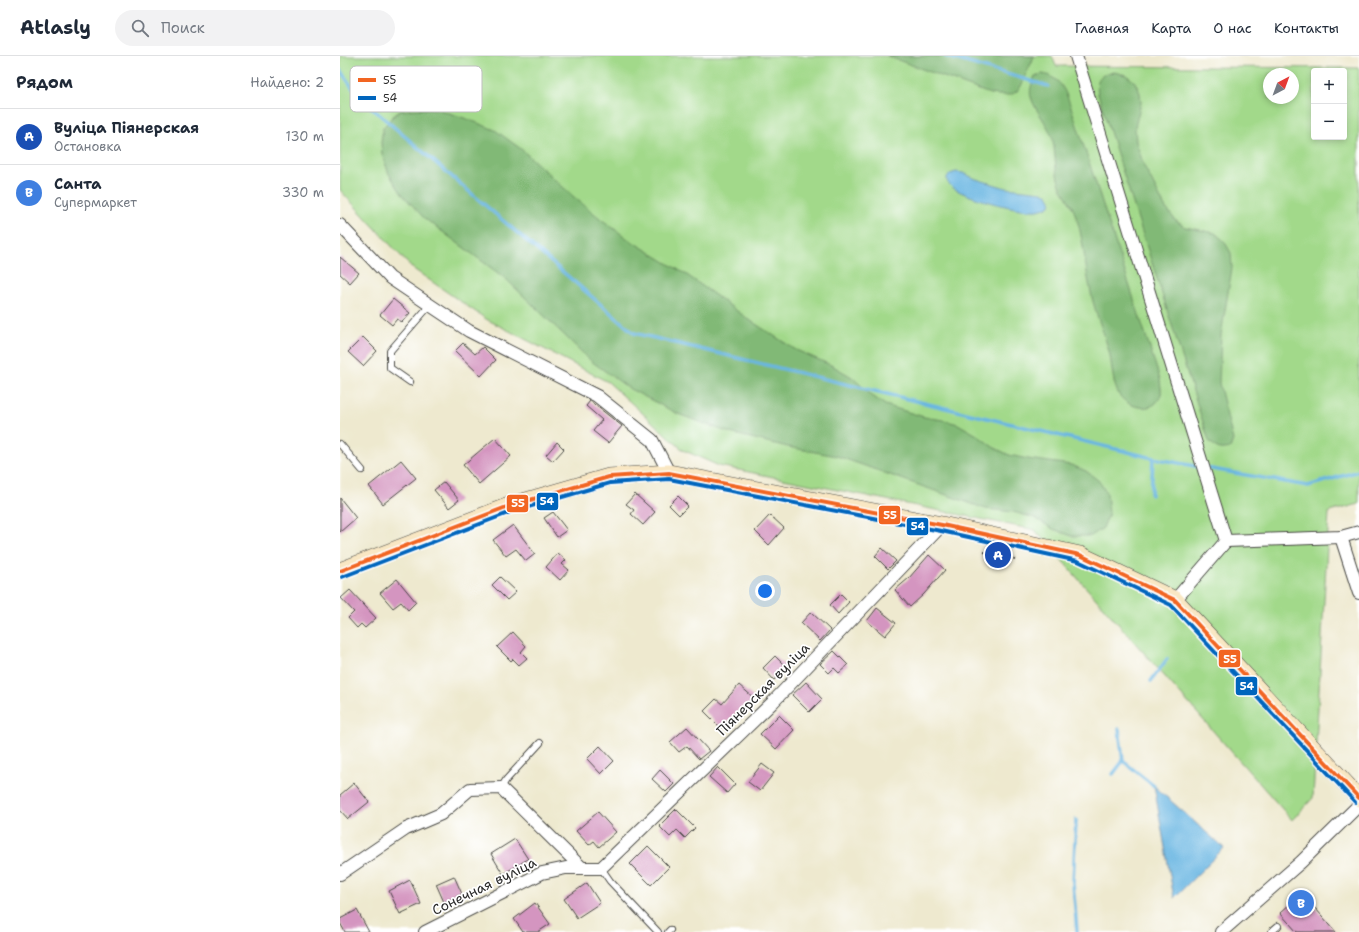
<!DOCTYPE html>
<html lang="ru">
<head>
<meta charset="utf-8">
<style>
  :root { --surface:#fff; --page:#f2f2f3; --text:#1f2937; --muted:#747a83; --line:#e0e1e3; --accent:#1a73e8 }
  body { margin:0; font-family:"Shantell Sans",sans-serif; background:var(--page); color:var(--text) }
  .controls { position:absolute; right:12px; top:12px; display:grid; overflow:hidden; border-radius:4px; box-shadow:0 2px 6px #0003 }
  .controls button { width:36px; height:36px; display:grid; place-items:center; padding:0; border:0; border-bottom:1px solid var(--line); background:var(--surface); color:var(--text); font:20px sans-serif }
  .compass { position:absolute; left:923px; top:12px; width:36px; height:36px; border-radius:50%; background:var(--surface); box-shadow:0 2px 6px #0003; rotate:41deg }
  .you { position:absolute; left:425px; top:535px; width:14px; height:14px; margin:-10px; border:3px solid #fff; border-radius:50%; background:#1a73e8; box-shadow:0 0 0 6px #1a73e833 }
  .badge { display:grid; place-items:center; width:26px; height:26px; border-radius:50%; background:var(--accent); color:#fff; font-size:13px; font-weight:700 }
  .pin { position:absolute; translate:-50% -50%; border:2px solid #fff; box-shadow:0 1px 4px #0006 }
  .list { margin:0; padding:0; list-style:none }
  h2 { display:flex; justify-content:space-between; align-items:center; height:52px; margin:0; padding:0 16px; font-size:17px }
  h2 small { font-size:13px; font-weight:400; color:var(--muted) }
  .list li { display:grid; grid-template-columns:26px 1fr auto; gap:12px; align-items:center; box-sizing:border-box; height:56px; padding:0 16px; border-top:1px solid var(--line) }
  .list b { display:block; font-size:15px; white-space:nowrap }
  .list p { margin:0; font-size:13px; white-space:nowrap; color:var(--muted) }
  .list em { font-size:13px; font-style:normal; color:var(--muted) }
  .icon { flex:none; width:22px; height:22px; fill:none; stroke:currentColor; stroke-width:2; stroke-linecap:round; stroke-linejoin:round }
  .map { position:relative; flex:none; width:1019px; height:876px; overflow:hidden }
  header { display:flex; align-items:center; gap:24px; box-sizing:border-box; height:56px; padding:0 20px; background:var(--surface); border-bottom:1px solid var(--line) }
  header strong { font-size:19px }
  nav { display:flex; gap:22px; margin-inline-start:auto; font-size:14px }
  .search { width:280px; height:36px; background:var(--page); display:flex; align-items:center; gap:10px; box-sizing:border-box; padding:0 14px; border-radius:22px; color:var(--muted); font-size:15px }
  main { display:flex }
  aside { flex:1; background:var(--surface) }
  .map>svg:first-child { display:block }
</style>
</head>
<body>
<header>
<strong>Atlasly</strong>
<div class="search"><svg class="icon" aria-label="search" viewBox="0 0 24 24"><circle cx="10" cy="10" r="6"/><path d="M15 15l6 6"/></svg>Поиск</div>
<nav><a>Главная</a><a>Карта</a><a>О нас</a><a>Контакты</a></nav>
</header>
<main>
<aside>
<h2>Рядом<small>Найдено: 2</small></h2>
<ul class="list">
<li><span class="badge" style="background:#1a4fb4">A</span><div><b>Вуліца Піянерская</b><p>Остановка</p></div><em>130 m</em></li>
<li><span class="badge" style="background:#3f7fe0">B</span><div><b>Санта</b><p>Супермаркет</p></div><em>330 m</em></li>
</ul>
</aside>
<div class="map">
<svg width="1019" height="876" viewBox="0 0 1019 876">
  <rect width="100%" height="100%" fill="#fff"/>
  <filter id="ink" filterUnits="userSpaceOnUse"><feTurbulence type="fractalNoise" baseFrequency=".025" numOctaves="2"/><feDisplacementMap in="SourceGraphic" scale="8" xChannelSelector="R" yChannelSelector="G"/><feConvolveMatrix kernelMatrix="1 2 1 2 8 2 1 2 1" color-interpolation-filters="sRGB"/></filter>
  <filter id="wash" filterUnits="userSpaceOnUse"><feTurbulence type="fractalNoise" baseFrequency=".012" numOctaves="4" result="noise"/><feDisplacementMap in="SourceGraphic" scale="16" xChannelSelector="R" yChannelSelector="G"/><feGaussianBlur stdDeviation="0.9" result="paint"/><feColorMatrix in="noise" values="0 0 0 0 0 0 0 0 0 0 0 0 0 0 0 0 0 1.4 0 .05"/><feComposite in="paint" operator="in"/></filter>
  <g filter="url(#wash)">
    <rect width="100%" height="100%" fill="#eee9cf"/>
    <path fill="#a2d98a" stroke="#66825a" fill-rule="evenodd" d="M0,0h712l4,10 303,2v436l-30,8 -16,286 -21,22 -257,-290 -316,-64 -36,-16 -75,-68 -122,-63 -74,-51 -72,-78zM974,15h30v66h-30zM929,18h24v24h-24z"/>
    <g fill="#81b976" stroke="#567250">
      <path d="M547,0h147c-2,6 -5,12 -8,18 -7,22 -14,23 -36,20z"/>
      <path d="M774,16l12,3 9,7 5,11 1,10 -6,24 1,15 8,24 21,41 11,14 9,6 30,6 9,8 7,12 1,15 -11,67 -2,48 14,57 -3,8c-11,3 -14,0 -21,-7l-111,-347c-2,-15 0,-19 16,-22z"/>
      <path d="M703,18c19,4 23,19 29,36l88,269c0,5 2,11 1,15 -5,20 -31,15 -41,2 -7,-9 -8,-29 -10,-41 -6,-23 -16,-44 -20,-67 -6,-25 -6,-52 -16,-77 -4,-10 -12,-19 -15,-29 -5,-15 -3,-31 -7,-45 -5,-15 -17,-26 -21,-40 -2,-7 1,-14 4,-21z"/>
      <path d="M76,53h21l33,11 25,10 26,19 53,48 27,22 27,20 59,36 64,46 45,29 37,16 19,11 19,18 14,10 39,12 19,3 15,4 19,11 16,12 16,8 19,4 43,6 15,6 13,10 8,13 2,19 -6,15 -12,8h-19l-19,-7 -18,-11 -22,-6 -27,-3 -149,-53 -49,-9 -58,-14 -52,-19 -48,-25 -39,-28 -85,-82 -82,-61 -22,-24 -13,-20 -7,-20 -1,-12 2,-14 9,-11 8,-6z"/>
    </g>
    <g fill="#69b6e2" stroke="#4a7086">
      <path d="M616,116l7,1 13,6 30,9 36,4 6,3 3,5 -1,5c-4,3 -8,4 -12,5 -16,2 -78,-13 -88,-25 -3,-2 -3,-5 -3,-8l3,-3z"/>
      <path d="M814,730l70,62 -50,50z"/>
    </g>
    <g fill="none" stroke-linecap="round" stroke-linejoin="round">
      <g stroke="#69b6e2" stroke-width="3.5">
        <path d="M605,0l103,30"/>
        <path d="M0,14l19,27 275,236 519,125 47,9"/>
        <path d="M866,412l102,18 51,-15"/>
        <path d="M811,439l2,-37"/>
        <path d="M811,625l16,-22"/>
        <path d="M779,673l4,32 31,25"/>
        <path d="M773,718l10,-13"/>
        <path d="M736,764l-3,63 4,49"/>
      </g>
    </g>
    <g id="blocks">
      <g fill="#d495c0">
        <path d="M0,201l19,16 -9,10 -10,-9z"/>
        <path d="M53,243l17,14 -8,9 -5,-3 -5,6 -12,-10z"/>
        <path d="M23,281l14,14 -14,15 -15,-14z"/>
        <path d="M123,287l12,11 8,-7 13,13 -15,16 -26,-25z"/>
        <path d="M250,345l32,25 -14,17 -15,-12 9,-11 -16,-14z"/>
        <path d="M155,382l16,18 -32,28 -16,-19z"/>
        <path d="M217,386l7,7 -11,12 -7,-6z"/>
        <path d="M61,404l15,18 -33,26 -14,-18z"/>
        <path d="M104,426l15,18 -10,8 -15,-18z"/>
        <path d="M295,438l20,18 -12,13 -12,-11 3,-4 -8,-6z"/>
        <path d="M338,440l10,10 -9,9 -10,-10z"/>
        <path d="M0,442l16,20 -16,14z"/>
        <path d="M213,456l14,18 -10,7 -13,-19z"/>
        <path d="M430,459l14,13 -15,17 -14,-14z"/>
        <path d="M173,469l22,29 -9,7 -10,-12 -10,7 -13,-16z"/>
        <path d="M542,492l14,13 -8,8 -13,-13z"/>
        <path d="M218,497l8,7 -4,4 7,6 -9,10 -14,-13z"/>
        <path d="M589,499l16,15 -21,24 -14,13 -15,-17 14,-12z"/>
        <path d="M160,521l16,15 -9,8 -15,-15z"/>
        <path d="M57,523l19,23 -8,8 -7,-8 -8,6 -13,-15z"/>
        <path d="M10,534l26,28 -11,10 -4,-4 -4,4 -9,-10 6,-6 -13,-14z"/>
        <path d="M501,538l8,8 -11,12 -8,-9z"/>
        <path d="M537,552l19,15 -11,13 -18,-15z"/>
        <path d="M471,556l19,18 -10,11 -19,-18z"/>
        <path d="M173,576l13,14 -5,6 6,6 -8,7 -6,-6 -2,2 -14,-14z"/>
        <path d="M494,595l14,14 -9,8 -5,-5 -5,5 -9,-9z"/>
        <path d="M435,600l12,12 -13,12 -11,-12z"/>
        <path d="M466,626l16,17 -13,13 -17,-17z"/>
        <path d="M399,629l15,13 -8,10 -3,-2 -22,22 -17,-17 12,-12 6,5z"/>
        <path d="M439,659l15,15 -18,19 -16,-15z"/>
        <path d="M347,671l22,24 -10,8 -12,-13 -8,6 -9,-10z"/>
        <path d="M260,690l14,15 -13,13 -14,-15z"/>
        <path d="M422,708l12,9 -14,18 -12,-9z"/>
        <path d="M378,711l17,17 -8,9 -18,-16z"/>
        <path d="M320,714l14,14 -8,8 -14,-13z"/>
        <path d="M14,727l15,19 -21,17 -8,-9v-15z"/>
        <path d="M336,753l19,19 -10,10 -8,-8 -7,7 -11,-11z"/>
        <path d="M258,756l18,20 -17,15 -5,-6 -5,4 -13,-14z"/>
        <path d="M175,783l13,20 -25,15 -12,-20z"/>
        <path d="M308,790l21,21 -18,18 -21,-21z"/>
        <path d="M114,820l8,18 -18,8 -8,-18z"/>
        <path d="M70,824l11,24 -21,10 -11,-23z"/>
        <path d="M247,827l13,20 -23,15 -13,-19z"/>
        <path d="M962,837l34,39h-39l-17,-19z"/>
        <path d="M195,847l15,21 -12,8h-15l-9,-13z"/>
        <path d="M17,854l12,22h-24l-5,-9v-4z"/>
      </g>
    </g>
  </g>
  <g filter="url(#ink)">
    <use href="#blocks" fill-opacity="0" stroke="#484844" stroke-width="1"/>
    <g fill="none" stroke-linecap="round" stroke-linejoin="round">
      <defs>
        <g id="lane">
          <path d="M70,326l-20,-14v-17l40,-46"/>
          <path d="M0,388l22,26"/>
          <path d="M161,732l5,-8 34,-37"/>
          <path d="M261,812l9,13 48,51"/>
          <path d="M328,876l2,-2"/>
          <path d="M931,876l7,-6"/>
        </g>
        <g id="street">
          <path d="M736,0l150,485 -51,59"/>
          <path d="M0,169l50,53 40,27 39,26 128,65 55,44 17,33"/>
          <path d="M1001,481l18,56"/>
          <path d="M886,485l115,-4 18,-5"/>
          <path d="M0,818l66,-45 35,-15 29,-25 31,-1 81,80"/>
          <path d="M85,876l117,-59 24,-5h35l171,-165 170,-178"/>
          <path d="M881,876l80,-70 58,-57"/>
        </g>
        <path id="secondary" d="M0,515l169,-65 100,-29 60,-4 273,52 138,30 95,45 184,198"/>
      </defs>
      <use href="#lane" stroke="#484844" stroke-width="8"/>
      <use href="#street" stroke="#484844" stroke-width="14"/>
      <use href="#secondary" stroke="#484844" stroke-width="18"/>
      <path stroke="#484844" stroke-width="2" stroke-dasharray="3 3" stroke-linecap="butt" d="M644,496l31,7"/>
      <use href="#lane" stroke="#fff" stroke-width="6"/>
      <use href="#street" stroke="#fff" stroke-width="12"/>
      <use href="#secondary" stroke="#f9e7c3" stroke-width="17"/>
      <defs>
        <path id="bus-1" d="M0,515l169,-65 100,-29 60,-4 273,52 138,30 95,45 184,198"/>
        <path id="bus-2" d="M2,521l169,-65 99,-29 59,-4 272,52 137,30 93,44 184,197"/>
      </defs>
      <use href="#bus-1" stroke="#fff" stroke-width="7"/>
      <use href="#bus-2" stroke="#fff" stroke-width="7"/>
      <use href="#bus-1" stroke="#f26522" stroke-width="4"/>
      <use href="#bus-2" stroke="#0065bd" stroke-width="4"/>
    </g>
  </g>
  <g text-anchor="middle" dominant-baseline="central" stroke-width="3.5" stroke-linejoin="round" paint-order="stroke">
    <g font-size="14" fill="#2b2b2b" stroke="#fff">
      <text transform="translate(423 633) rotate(-45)">Піянерская вуліца</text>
      <text transform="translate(144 830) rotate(-26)">Сонечная вуліца</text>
    </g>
  </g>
  <rect x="10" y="10" width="132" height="46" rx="6" fill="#fff" stroke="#bfbfbf" stroke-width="1"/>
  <rect x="18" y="22" width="18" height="4" fill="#f26522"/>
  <rect x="18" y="40" width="18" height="4" fill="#0065bd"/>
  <g font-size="11" fill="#2b2b2b">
    <text x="43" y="28">55</text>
    <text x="43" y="46">54</text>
  </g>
  <g stroke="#fff" stroke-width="1.5">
    <rect x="196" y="436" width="23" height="19" rx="4" fill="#0065bd"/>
    <rect x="166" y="438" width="23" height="19" rx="4" fill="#f26522"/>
    <rect x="538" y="449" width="23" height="20" rx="4" fill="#f26522"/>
    <rect x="566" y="461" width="23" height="19" rx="4" fill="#0065bd"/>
    <rect x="878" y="593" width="23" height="19" rx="4" fill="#f26522"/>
    <rect x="895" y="620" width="23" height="20" rx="4" fill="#0065bd"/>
  </g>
  <g font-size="11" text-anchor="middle" font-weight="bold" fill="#fff">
    <text x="207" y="449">54</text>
    <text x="178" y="451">55</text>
    <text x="550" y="463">55</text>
    <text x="578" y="474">54</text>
    <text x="890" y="607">55</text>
    <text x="907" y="634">54</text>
  </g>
</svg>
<div class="controls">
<button>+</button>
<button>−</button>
</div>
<svg class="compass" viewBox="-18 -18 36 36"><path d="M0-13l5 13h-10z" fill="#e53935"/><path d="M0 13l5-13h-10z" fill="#747a83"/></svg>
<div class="you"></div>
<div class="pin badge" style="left:658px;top:499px;background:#1a4fb4">A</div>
<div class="pin badge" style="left:961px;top:847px;background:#3f7fe0">B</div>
</div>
</main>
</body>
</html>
